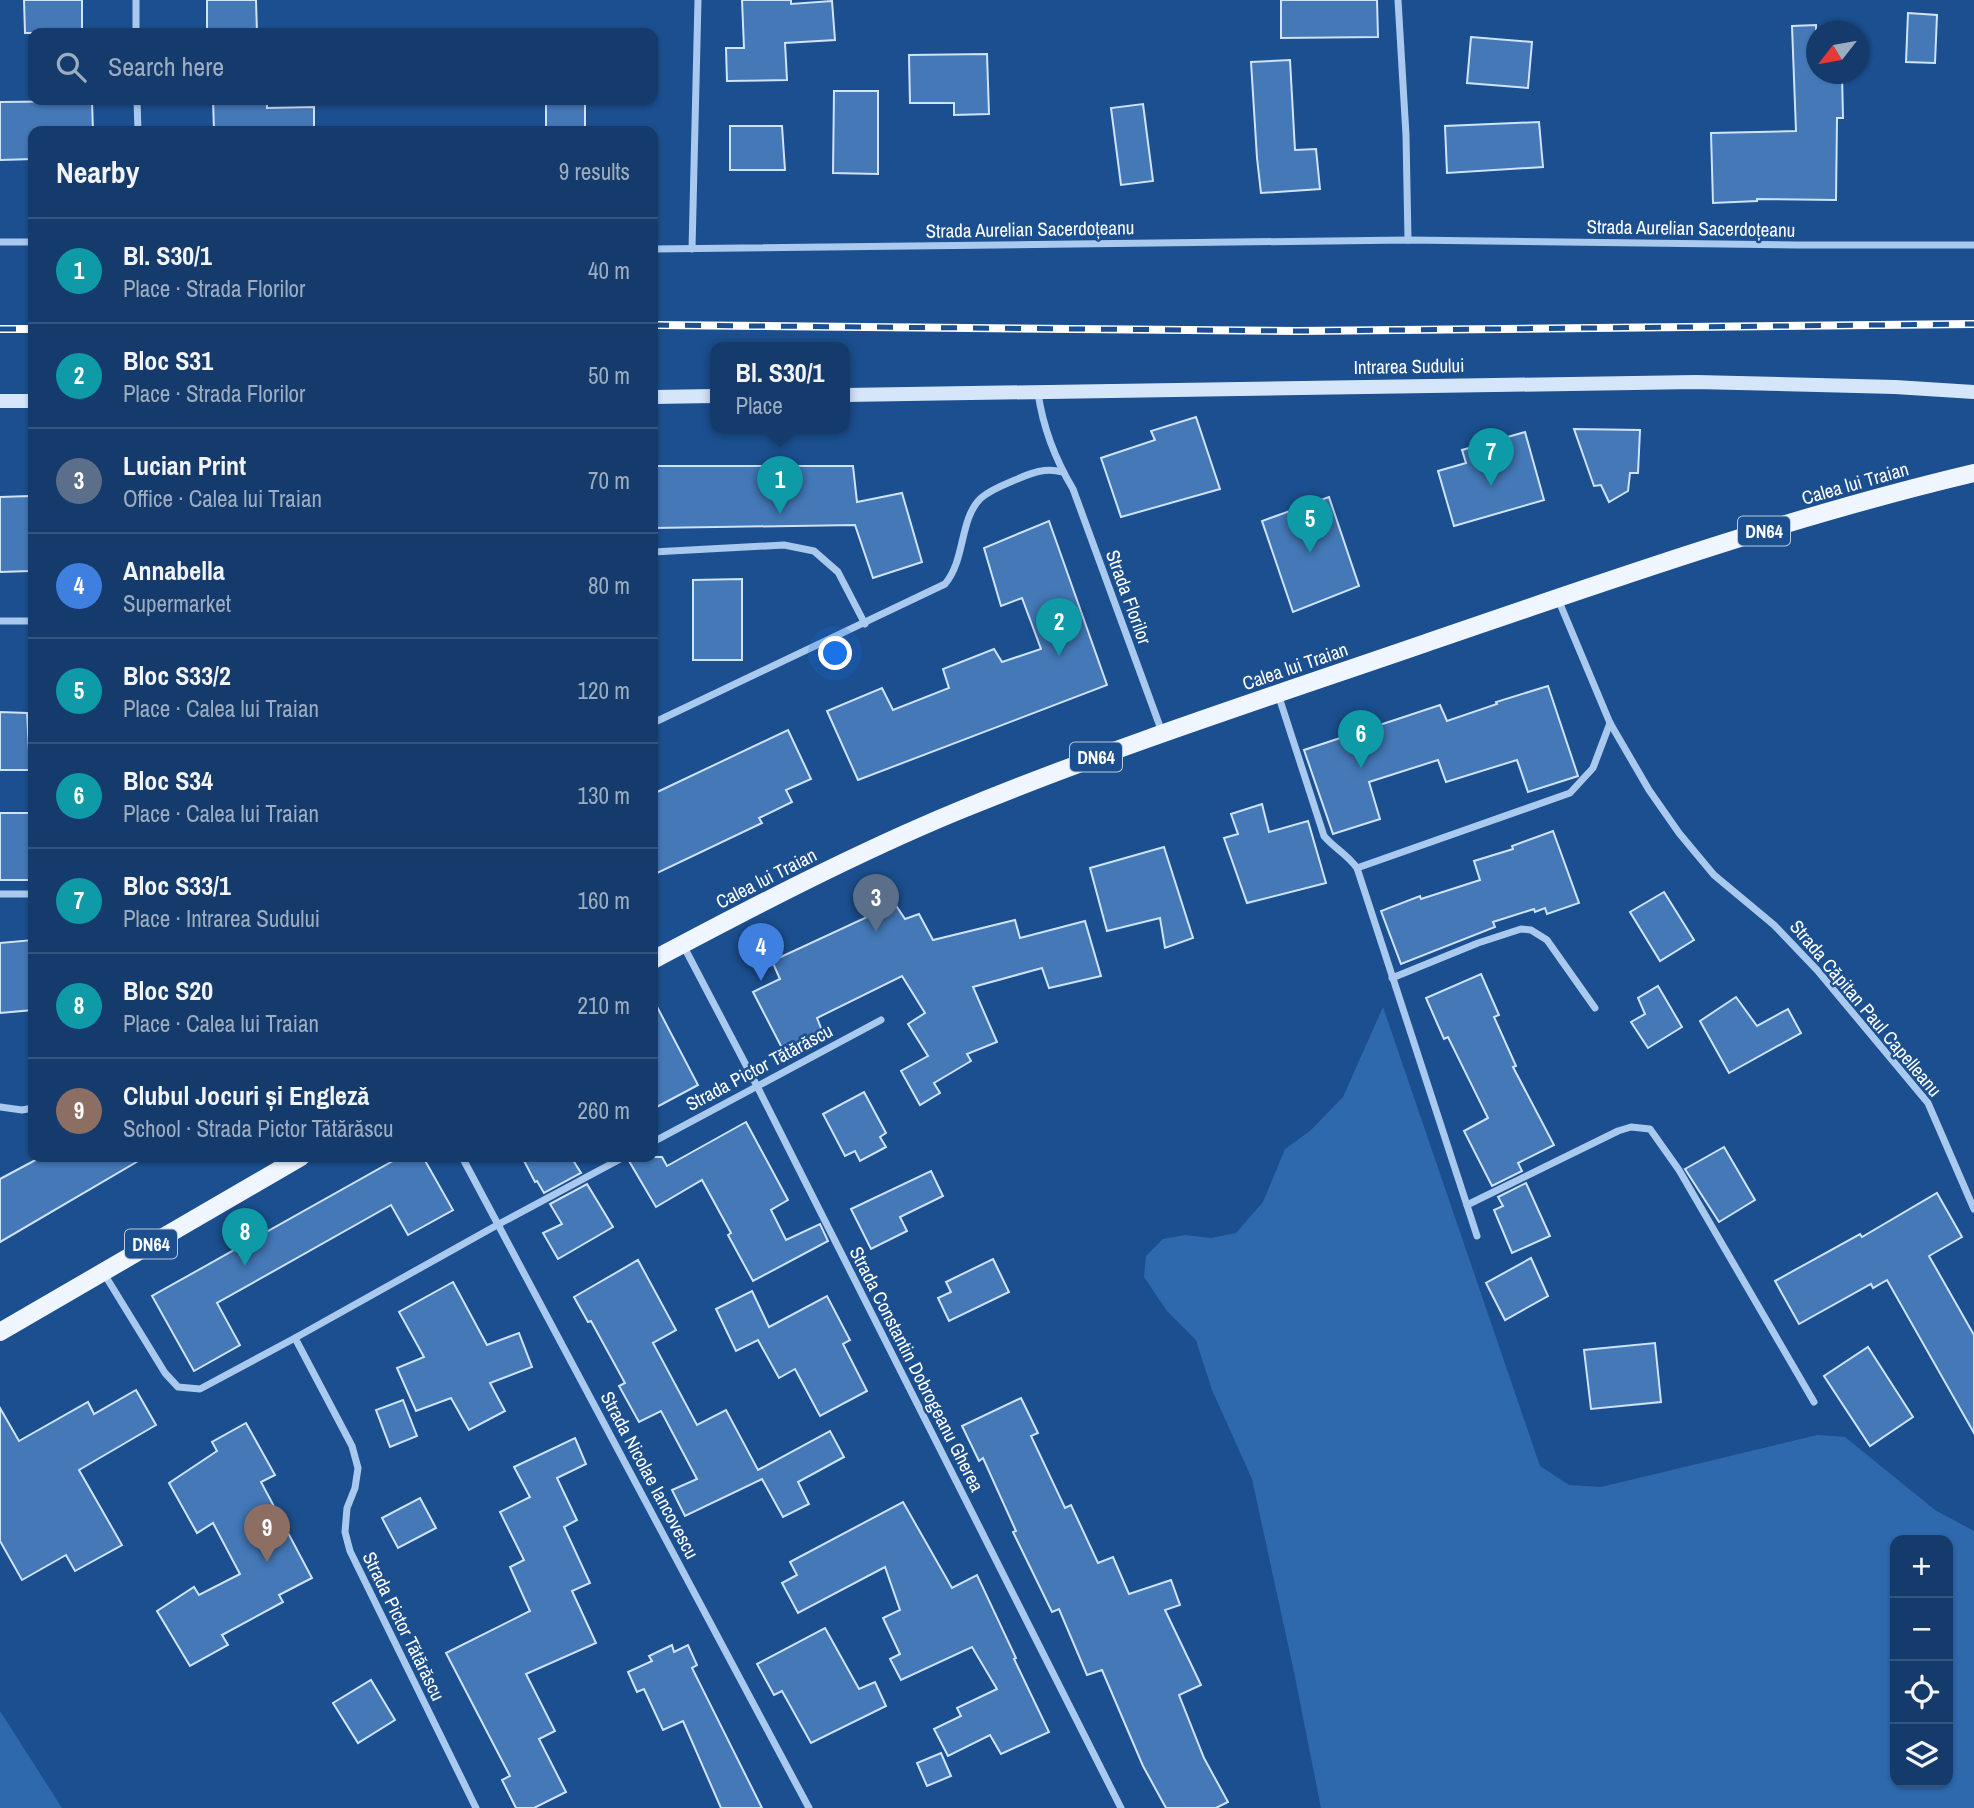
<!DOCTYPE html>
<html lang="en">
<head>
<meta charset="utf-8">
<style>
  :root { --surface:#143b6b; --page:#214673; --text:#f1f3f6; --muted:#9dadc1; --line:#33557e; --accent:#bca0f2 }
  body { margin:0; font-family:"Archivo Narrow",sans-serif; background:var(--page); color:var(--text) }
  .controls { position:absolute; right:21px; bottom:21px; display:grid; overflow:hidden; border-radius:14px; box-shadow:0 2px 5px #0004 }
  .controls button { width:63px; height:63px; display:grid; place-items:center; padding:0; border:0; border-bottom:2px solid var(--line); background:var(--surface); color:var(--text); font:35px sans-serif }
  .compass { position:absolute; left:1806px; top:21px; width:63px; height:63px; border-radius:50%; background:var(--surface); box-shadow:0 2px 5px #0004; rotate:239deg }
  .you { position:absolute; left:836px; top:654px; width:24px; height:24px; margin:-18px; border:5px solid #fff; border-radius:50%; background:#1a73e8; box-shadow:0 0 0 10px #1a73e833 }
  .badge { display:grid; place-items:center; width:46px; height:46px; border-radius:50%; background:var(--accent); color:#fff; font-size:23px; font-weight:700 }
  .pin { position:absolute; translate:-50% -58px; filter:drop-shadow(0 2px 4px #0008) }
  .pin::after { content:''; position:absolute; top:37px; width:24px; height:21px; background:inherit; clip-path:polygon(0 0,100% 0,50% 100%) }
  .popup { position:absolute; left:710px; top:342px; width:140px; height:91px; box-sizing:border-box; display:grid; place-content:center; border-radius:14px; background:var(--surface); filter:drop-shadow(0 2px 5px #0005); font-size:23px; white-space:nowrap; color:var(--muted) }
  .popup b { font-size:26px; color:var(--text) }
  .popup::after { content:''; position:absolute; left:50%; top:100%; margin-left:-14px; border:14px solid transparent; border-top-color:var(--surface) }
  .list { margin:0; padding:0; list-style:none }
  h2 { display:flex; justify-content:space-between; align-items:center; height:91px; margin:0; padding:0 28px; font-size:30px }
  h2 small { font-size:23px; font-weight:400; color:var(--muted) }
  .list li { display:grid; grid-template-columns:46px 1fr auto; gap:21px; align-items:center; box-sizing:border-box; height:105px; padding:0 28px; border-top:2px solid var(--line) }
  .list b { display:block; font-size:26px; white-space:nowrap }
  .list p { margin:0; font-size:23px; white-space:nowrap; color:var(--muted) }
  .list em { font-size:23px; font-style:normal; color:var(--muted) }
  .icon { flex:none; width:38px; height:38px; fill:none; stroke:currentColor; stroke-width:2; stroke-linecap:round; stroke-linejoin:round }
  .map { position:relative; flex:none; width:1974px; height:1808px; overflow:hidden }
  .search { position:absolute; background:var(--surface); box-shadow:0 2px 5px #0004; left:28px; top:28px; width:630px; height:77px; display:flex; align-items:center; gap:18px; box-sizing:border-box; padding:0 24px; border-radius:14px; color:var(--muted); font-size:26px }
  .panel { position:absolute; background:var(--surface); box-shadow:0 2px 5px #0004; left:28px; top:126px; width:630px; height:1036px; border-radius:14px }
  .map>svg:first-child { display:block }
</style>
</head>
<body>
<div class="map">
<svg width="1974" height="1808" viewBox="0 0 1974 1808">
  <rect width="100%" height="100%" fill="#1b4f8f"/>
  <g fill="#2e69ad" fill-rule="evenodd">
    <path d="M1383,1007l157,459 29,19 32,2 216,-52 28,2 90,73 39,21v277h-653l-27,-136 -42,-193 -40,-89 -16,-50 -29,-29 -23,-34 2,-21 17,-17 22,-4 26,3 25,-5 27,-31 22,-53 25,-18 33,-34zM1895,1540h53v242h-53z"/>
    <path d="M0,1711l62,97h-62z"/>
  </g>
  <g fill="#4478b7" stroke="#cfe3fa" stroke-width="2">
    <path d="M24,0h58v33h-57z"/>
    <path d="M207,0h49l1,33h-50z"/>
    <path d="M742,0h49v4l41,-3 3,39 -50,3 2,37 -60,1 -1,-33h18z"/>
    <path d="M1281,0h96l1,37 -97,1z"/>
    <path d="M1908,13l29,2 -2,48 -29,-1z"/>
    <path d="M1816,25v49h26l1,44h-6l-1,82 -79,-1v2l-44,2 -2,-70 85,-2 -4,-105z"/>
    <path d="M1471,37l61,5 -4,46 -61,-5z"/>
    <path d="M987,54l2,60 -35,1v-12h-44l-1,-48z"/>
    <path d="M1290,60l5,90 21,-1 4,40 -59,4 -4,-35 -6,-96z"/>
    <path d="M834,91h44v83l-45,-1z"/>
    <path d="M213,100h54v8l47,-1v24h-100z"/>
    <path d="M92,101l1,30h-60v28l-33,1v-58z"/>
    <path d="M546,101l39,2v28h-39z"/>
    <path d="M1143,104l10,77 -32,4 -10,-77z"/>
    <path d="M1539,122l4,45 -96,6 -2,-47z"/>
    <path d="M730,126h52l3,44h-55z"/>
    <path d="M1196,417l24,72 -99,28 -20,-59 54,-18 -4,-9z"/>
    <path d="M1574,429l66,1 -2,43h-8l-2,18 -19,11 -8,-17 -7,1z"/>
    <path d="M1525,432l19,68 -90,26 -16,-55 28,-8 -4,-13z"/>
    <path d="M653,466h200l4,36 45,-9 20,69 -49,16 -18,-53 -202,3z"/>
    <path d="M29,496l1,75 -30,1v-75z"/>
    <path d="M1329,497l30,89 -66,26 -31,-91z"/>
    <path d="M1049,521l58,164 -249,95 -31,-69 55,-23 11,22 56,-22 -6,-19 51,-20 8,13 39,-13 -19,-51 -21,8 -17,-58z"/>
    <path d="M742,579v81h-49v-80z"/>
    <path d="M1548,686l30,90 -50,16 -11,-32 -71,22 -8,-22 -69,22 11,37 -47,15 -29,-84 136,-45 7,16 50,-17 -1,-2z"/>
    <path d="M0,712l27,1 3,57h-30z"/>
    <path d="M788,730l23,49 -25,11 6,12 -33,16 3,5 -109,52v-81z"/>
    <path d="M1262,804l7,28 39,-11 18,62 -79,20 -23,-65 14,-4 -7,-20z"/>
    <path d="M0,813h31l1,67h-32z"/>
    <path d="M1553,831l26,72 -32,11 -2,-6 -10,4 -1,-3 -41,13 2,5 -94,37 -20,-53 39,-15 1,3 59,-19 -6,-19 39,-12 -1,-3z"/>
    <path d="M1164,847l29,91 -28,10 -5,-30 -53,13 -17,-63z"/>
    <path d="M1664,892l30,48 -34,21 -30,-49z"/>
    <path d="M895,904l10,15 14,-5 14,26 82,-20 5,18 65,-17 16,55 -52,12 -7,-20 -69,19 24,55 -30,12 4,7 -37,22 6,10 -20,12 -19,-34 27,-15 -20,-32 17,-11 -23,-37 -85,42 6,15 -40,17 -30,-58 27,-13 -8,-18z"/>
    <path d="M33,940v70l-33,3v-70z"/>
    <path d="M1481,974l18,41 -5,2 22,49 -3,1 41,78 -36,18 4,8 -30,15 -28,-55 24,-13 -40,-81 -4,2 -18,-41z"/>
    <path d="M1658,986l24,41 -34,21 -17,-26 14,-8 -7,-16z"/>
    <path d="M1736,997l21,29 31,-17 13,24 -72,40 -29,-52z"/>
    <path d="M653,999l45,86 -45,24z"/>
    <path d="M864,1092l22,41 -6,4 6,10 -26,14 -5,-10 -10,5 -22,-42z"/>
    <path d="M746,1122l42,78 -17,10 15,30 34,-16 8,17 -75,40 -25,-46 3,-2 -29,-53 -46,27 -27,-46 1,-4h32l5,9z"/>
    <path d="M1724,1147l31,53 -36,22 -34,-53z"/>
    <path d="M41,1157h104l-145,85v-63z"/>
    <path d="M400,1157h23l30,53 -45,25 -17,-30 -174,98 23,42 -46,26 -42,-75z"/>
    <path d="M522,1157h49l10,16 -37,20 -7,-12 -2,1z"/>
    <path d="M931,1171l12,25 -43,21 7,14 -36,18 -20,-40z"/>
    <path d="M1526,1183l24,53 -38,17 -18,-43 9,-4 -5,-9z"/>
    <path d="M587,1184l26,43 -55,32 -15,-26 19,-9 -12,-20z"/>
    <path d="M1937,1193l25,44 -33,19 45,79v98l-87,-153 -14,8 -2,-4 -72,40 -24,-43 85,-47 2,3z"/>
    <path d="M1531,1258l17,38 -43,24 -19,-37z"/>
    <path d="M993,1259l16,33 -60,29 -11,-23 13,-6 -5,-10z"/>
    <path d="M638,1260l38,70 -23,13 44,82 29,-15 32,60 72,-39 14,26 -46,25 11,22 -26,13 -21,-38 -77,37 -13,-26 25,-11 -36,-68 -22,11 -20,-36 6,-3 -34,-62 -3,1 -14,-25z"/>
    <path d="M453,1282l34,63 32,-12 13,34 -42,16 15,28 -36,19 -18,-32 -35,13 -19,-43 27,-11 -25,-45z"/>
    <path d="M752,1291l17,36 58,-31 23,44 -7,4 24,47 -47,25 -25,-47 -16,9 -21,-38 -22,11 -20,-42z"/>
    <path d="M1655,1343l6,59 -70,7 -7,-59z"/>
    <path d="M1868,1347l45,70 -43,29 -46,-70z"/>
    <path d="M136,1390l20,35 -77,45 43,75 -47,26 -9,-16 -44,25 -22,-39v-133l19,33 69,-39 6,12z"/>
    <path d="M1021,1398l17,35 -7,3 34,72 6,-3 27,58 15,-6 16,37 42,-14 9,25 -15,5 36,75 -22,10 25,63 24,44 -12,6h-50l-23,-42 -41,-96 -15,5 -28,-66 -7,3 -39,-80 3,-1 -33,-73 -4,3 -17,-35z"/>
    <path d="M403,1400l14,36 -27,11 -14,-37z"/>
    <path d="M246,1423l29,52 -14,7 51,96 -33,17 4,7 -61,33 6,10 -38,21 -33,-55 37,-24 5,8 41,-21 -27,-51 -16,10 -28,-50 48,-32 -5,-9z"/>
    <path d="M575,1438l11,26 -29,14 20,42 -13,7 26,56 -18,8 24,52 -70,31 29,57 -16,8 27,53 -32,16h-18l-14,-28 8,-4 -64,-123 84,-42 -20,-44 14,-7 -24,-48 30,-15 -16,-30z"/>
    <path d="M420,1498l16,30 -38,20 -16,-30z"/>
    <path d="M903,1502l49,86 25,-13 39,83 -2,1 35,73 -48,22 -11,-19 -42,21 -14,-27 27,-13 -4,-8 40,-19 -25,-42 -71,33 -11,-21 10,-5 -17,-36 17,-8 -15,-43 -87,46 -16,-30 15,-8 -7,-13z"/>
    <path d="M825,1628l34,61 16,-7 11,24 -75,37 -29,-52 -8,4 -17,-31z"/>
    <path d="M672,1645l2,7 14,-7 9,20 -5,3 70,140h-41l-38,-87 -20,9 -19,-41 -7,3 -9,-20 24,-11 -3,-5z"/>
    <path d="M371,1680l24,40 -37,23 -25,-40z"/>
    <path d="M941,1753l10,23 -24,10 -10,-23z"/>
  </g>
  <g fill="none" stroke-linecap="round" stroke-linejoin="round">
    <g stroke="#a9c9ee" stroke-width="7">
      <path d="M136,0v33"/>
      <path d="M1398,0l8,135 2,105"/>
      <path d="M137,100l1,31"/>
      <path d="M0,242h33"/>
      <path d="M653,249l755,-9 391,5h175"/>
      <path d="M692,249l6,-249"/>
      <path d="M1038,393c5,34 17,66 35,96l89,243"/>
      <path d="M653,552l131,-7 30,6 24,21 27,52"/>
      <path d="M1558,599l52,124 39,67 30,43 35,42 60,50 43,45 111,133 46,106"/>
      <path d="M0,621h33"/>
      <path d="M1278,694l46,142c10,12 23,18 33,32l120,368"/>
      <path d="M653,723l292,-139c21,-25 14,-65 36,-86 9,-8 22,-13 34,-18 16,-7 31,-13 47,-8"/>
      <path d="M1357,868l213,-75 23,-25 17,-45"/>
      <path d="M0,894h33"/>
      <path d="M683,945l74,141 364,722"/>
      <path d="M1392,978l86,-35 43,-14 10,1 16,10 48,68"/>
      <path d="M0,1107l22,3 11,-2"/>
      <path d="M653,1142l228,-122"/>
      <path d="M462,1157l347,651"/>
      <path d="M1467,1205l151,-74 13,-4 19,2 29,41 135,232"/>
      <path d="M103,1272l62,101 13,14 22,2 95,-51 204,-114 125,-67"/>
      <path d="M295,1338l57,108 6,22 -3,20 -8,20 -2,24 5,19 126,257"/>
    </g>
    <g stroke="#d6e6fa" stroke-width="14">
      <path d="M845,395l851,-13 199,5 79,5"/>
      <path d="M653,397l62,-1"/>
      <path d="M0,401h33"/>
    </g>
    <g stroke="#f0f6ff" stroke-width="18">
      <path d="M653,960c100,-53 201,-106 305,-149 153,-63 311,-114 468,-168 181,-62 362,-126 548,-170"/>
      <path d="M0,1332l301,-175"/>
    </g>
    <defs>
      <g id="rail">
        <path d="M653,325l644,6 677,-7"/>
        <path d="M0,329h33"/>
      </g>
    </defs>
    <use href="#rail" stroke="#fff" stroke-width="8"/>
    <use href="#rail" stroke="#1b4f8f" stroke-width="5" stroke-dasharray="16" stroke-linecap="butt"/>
  </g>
  <g text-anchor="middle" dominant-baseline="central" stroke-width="5" stroke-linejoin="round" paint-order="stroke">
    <g fill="#1b4f8f" stroke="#bbcadd" stroke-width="2">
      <rect x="1738" y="516.5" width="52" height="29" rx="5"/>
      <rect x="1070" y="742.5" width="52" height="29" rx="5"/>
      <rect x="125" y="1229.5" width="52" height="29" rx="5"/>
    </g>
    <g font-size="18" font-weight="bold" fill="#fff">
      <text x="1764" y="531">DN64</text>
      <text x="1096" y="757">DN64</text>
      <text x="151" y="1244">DN64</text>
    </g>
    <g font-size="19" fill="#fff" stroke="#1b4f8f">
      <text transform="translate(1691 228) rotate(1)">Strada Aurelian Sacerdoțeanu</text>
      <text transform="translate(1030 229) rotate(-1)">Strada Aurelian Sacerdoțeanu</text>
      <text transform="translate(1409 366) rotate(-1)">Intrarea Sudului</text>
      <text transform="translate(1855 483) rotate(-16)">Calea lui Traian</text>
      <text transform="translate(1129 597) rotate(70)">Strada Florilor</text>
      <text transform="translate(1295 666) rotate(-19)">Calea lui Traian</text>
      <text transform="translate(766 878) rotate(-27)">Calea lui Traian</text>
      <text transform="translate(1866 1008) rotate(50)">Strada Căpitan Paul Capelleanu</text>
      <text transform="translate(759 1067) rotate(-28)">Strada Pictor Tătărăscu</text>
      <text transform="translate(917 1369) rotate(63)">Strada Constantin Dobrogeanu Gherea</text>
      <text transform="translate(650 1475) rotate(62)">Strada Nicolae Iancovescu</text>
      <text transform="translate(404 1626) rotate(64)">Strada Pictor Tătărăscu</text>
    </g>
  </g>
</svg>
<div class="controls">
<button>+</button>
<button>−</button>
<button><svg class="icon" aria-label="locate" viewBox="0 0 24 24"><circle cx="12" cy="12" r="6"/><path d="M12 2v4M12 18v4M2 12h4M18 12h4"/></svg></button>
<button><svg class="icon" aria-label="layers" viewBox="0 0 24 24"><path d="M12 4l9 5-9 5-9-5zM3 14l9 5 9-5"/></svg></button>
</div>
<svg class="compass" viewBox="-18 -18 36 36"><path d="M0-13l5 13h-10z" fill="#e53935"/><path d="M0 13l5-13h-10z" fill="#9dadc1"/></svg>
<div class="you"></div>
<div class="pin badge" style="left:780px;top:514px;background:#0f9aa8">1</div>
<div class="popup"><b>Bl. S30/1</b>Place</div>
<div class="pin badge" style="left:1059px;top:656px;background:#0f9aa8">2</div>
<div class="pin badge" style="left:876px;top:932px;background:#5c6f8a">3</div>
<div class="pin badge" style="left:761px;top:981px;background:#3f7fe0">4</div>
<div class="pin badge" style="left:1310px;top:553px;background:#0f9aa8">5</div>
<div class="pin badge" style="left:1361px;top:768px;background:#0f9aa8">6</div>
<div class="pin badge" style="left:1491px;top:486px;background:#0f9aa8">7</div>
<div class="pin badge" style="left:245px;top:1266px;background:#0f9aa8">8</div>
<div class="pin badge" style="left:267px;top:1562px;background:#8d6e63">9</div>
<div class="search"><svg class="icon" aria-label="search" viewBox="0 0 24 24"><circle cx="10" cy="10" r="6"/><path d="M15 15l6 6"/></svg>Search here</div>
<section class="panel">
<h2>Nearby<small>9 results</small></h2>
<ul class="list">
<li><span class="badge" style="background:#0f9aa8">1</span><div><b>Bl. S30/1</b><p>Place · Strada Florilor</p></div><em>40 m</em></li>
<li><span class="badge" style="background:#0f9aa8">2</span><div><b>Bloc S31</b><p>Place · Strada Florilor</p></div><em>50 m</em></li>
<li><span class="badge" style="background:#5c6f8a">3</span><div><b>Lucian Print</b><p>Office · Calea lui Traian</p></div><em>70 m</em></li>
<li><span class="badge" style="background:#3f7fe0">4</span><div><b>Annabella</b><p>Supermarket</p></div><em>80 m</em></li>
<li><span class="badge" style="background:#0f9aa8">5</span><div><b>Bloc S33/2</b><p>Place · Calea lui Traian</p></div><em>120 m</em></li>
<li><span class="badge" style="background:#0f9aa8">6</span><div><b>Bloc S34</b><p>Place · Calea lui Traian</p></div><em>130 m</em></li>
<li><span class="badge" style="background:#0f9aa8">7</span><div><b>Bloc S33/1</b><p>Place · Intrarea Sudului</p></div><em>160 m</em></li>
<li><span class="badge" style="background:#0f9aa8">8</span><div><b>Bloc S20</b><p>Place · Calea lui Traian</p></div><em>210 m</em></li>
<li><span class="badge" style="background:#8d6e63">9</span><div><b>Clubul Jocuri și Engleză</b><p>School · Strada Pictor Tătărăscu</p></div><em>260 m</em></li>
</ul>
</section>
</div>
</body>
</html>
